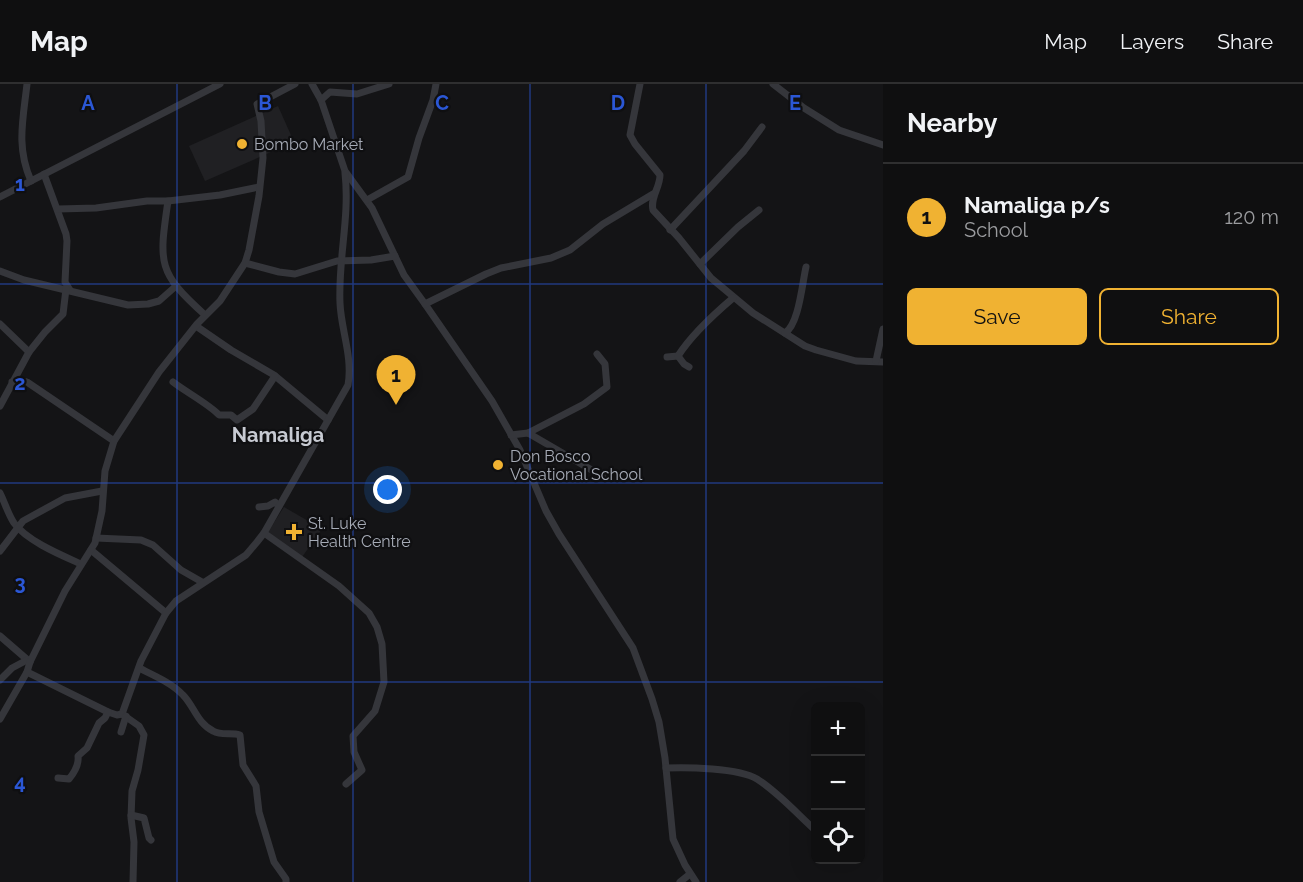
<!DOCTYPE html>
<html lang="en">
<head>
<meta charset="utf-8">
<style>
  :root { --surface:#0f0f10; --page:#181819; --text:#f1f3f6; --muted:#9b9c9f; --line:#2f2f30; --accent:#f0b232 }
  body { margin:0; font-family:Raleway,sans-serif; background:var(--page); color:var(--text) }
  .controls { position:absolute; right:18px; bottom:18px; display:grid; overflow:hidden; border-radius:9px; box-shadow:0 6px 24px #0002 }
  .controls button { width:54px; height:54px; display:grid; place-items:center; padding:0; border:0; border-bottom:2px solid var(--line); background:var(--surface); color:var(--text); font:30px sans-serif }
  .you { position:absolute; left:388px; top:406px; width:21px; height:21px; margin:-15px; border:4px solid #fff; border-radius:50%; background:#1a73e8; box-shadow:0 0 0 9px #1a73e833 }
  .badge { display:grid; place-items:center; width:39px; height:39px; border-radius:50%; background:var(--accent); color:#111; font-size:20px; font-weight:700 }
  .pin { position:absolute; translate:-50% -50px; filter:drop-shadow(0 2px 3px #0008) }
  .pin::after { content:''; position:absolute; top:32px; width:21px; height:18px; background:inherit; clip-path:polygon(0 0,100% 0,50% 100%) }
  .list { margin:0; padding:0; list-style:none }
  h2 { display:flex; justify-content:space-between; align-items:center; height:78px; margin:0; padding:0 24px; font-size:26px }
  h2 small { font-size:20px; font-weight:400; color:var(--muted) }
  .list li { display:grid; grid-template-columns:39px 1fr auto; gap:18px; align-items:center; box-sizing:border-box; height:108px; padding:0 24px; border-top:2px solid var(--line) }
  .list b { display:block; font-size:22px; white-space:nowrap }
  .list p { margin:0; font-size:20px; white-space:nowrap; color:var(--muted) }
  .list em { font-size:20px; font-style:normal; color:var(--muted) }
  .actions { display:flex; gap:12px; padding:18px 24px }
  .actions a { flex:1; padding:14px 0; border:2px solid var(--accent); border-radius:9px; text-align:center; font-size:21px; color:var(--accent) }
  .actions .main { background:var(--accent); color:#111 }
  .icon { flex:none; width:33px; height:33px; fill:none; stroke:currentColor; stroke-width:2; stroke-linecap:round; stroke-linejoin:round }
  .map { position:relative; flex:none; width:883px; height:798px; overflow:hidden }
  header { display:flex; align-items:center; gap:36px; box-sizing:border-box; height:84px; padding:0 30px; background:var(--surface); border-bottom:2px solid var(--line) }
  header strong { font-size:28px }
  nav { display:flex; gap:33px; margin-inline-start:auto; font-size:21px }
  main { display:flex }
  aside { flex:1; background:var(--surface) }
  .map>svg:first-child { display:block }
</style>
</head>
<body>
<header>
<strong>Map</strong>
<nav><a>Map</a><a>Layers</a><a>Share</a></nav>
</header>
<main>
<div class="map">
<svg width="883" height="798" viewBox="0 0 883 798">
  <rect width="100%" height="100%" fill="#141416"/>
  <g fill="#202023">
    <path d="M278,22l16,36 -89,39 -16,-35z"/>
    <path d="M284,423l38,22 -20,28 -31,-21 -3,-4z"/>
  </g>
  <g fill="none" stroke-linecap="round" stroke-linejoin="round">
    <g stroke="#35363b" stroke-width="7">
      <path d="M27,0c-4,36 -11,63 4,97"/>
      <path d="M312,0l9,16 24,71 27,37 32,67 21,29 67,97 28,49 26,61 13,23 74,114 19,51 7,23 6,36 8,81 12,26 11,17"/>
      <path d="M640,0l-10,51 5,9 25,31c0,13 -10,22 -7,35l26,28 32,40 42,35 52,33 11,4 40,11 27,1"/>
      <path d="M773,0l31,24 35,22 44,15"/>
      <path d="M321,16l9,-8 27,2 32,-10"/>
      <path d="M44,90l22,60 1,7 -2,41 5,8"/>
      <path d="M0,113l220,-113"/>
      <path d="M367,116l41,-23 11,-39 14,-38 3,-16"/>
      <path d="M168,117c-9,62 -11,71 37,114"/>
      <path d="M58,125l38,-1 51,-7h21l52,-6 39,-8"/>
      <path d="M670,146l74,-79 18,-24"/>
      <path d="M245,179l34,9 16,2 42,-13 34,-1 24,-4"/>
      <path d="M700,180l38,-37 21,-17"/>
      <path d="M0,187l24,9 104,25 20,-1 11,-3 17,-15"/>
      <path d="M425,220l61,-30 15,-6 50,-10 19,-8 33,-26 50,-30"/>
      <path d="M0,240l29,28"/>
      <path d="M196,242l35,24 43,25 54,45"/>
      <path d="M785,249c14,-9 17,-49 21,-66"/>
      <path d="M667,273l11,-1"/>
      <path d="M876,277l7,-32"/>
      <path d="M689,283l-5,-3 -6,-8c14,-22 35,-41 55,-58"/>
      <path d="M12,298l8,-2 7,2 87,59"/>
      <path d="M173,298c13,10 37,23 46,33h12l6,5 16,-11 22,-33"/>
      <path d="M0,322l29,-54 16,-20 18,-18 3,-25"/>
      <path d="M528,349l56,-29 23,-17 -2,-23 -8,-10"/>
      <path d="M511,351l17,-2 74,43"/>
      <path d="M0,409c5,10 8,21 14,30 13,18 47,32 67,41"/>
      <path d="M259,423l9,-1 7,-4 4,4"/>
      <path d="M264,449l75,53 30,27 8,14 5,17 2,38 -9,29 -22,25 1,16 8,18 -16,14"/>
      <path d="M96,454l45,2 12,5 28,25 21,12"/>
      <path d="M91,466l75,63"/>
      <path d="M0,467l23,-30 42,-23 37,-7"/>
      <path d="M0,552l30,26"/>
      <path d="M139,584c14,7 33,15 44,27 11,11 14,28 30,36 9,5 18,1 27,4l3,30 13,21 3,26 15,50 12,17v3"/>
      <path d="M27,588l81,40 9,3 5,-1 19,-53 25,-48 10,-12 70,-46 11,-13 7,-9 84,-148c5,-28 -7,-55 -8,-82 -2,-44 10,-86 5,-130"/>
      <path d="M0,596l12,-12 15,-8"/>
      <path d="M122,630l17,12 5,9 -6,35 -6,21 -1,27 3,24 -1,40"/>
      <path d="M0,635l27,-47 3,-10 35,-71 30,-48 7,-32 3,-40 9,-30 45,-69 38,-48 23,-23 25,-38 4,-13 10,-54 4,-38 -2,-37 -4,-17 38,-20"/>
      <path d="M121,648l5,-16"/>
      <path d="M666,684c20,-1 73,0 91,11 22,14 39,34 59,52"/>
      <path d="M58,694l11,1c5,-6 10,-15 9,-23l9,-8 12,-25 6,-5 3,-6"/>
      <path d="M131,731l13,3 5,20 2,2"/>
      <path d="M680,798l10,-8"/>
    </g>
  </g>
  <path fill="none" stroke="#2b57d5" stroke-width="1.5" stroke-opacity="0.55" d="M177,0v798M353,0v798M530,0v798M706,0v798M0,200h883M0,399h883M0,598h883"/>
  <g fill="#f0b232" stroke="#0f0f11" stroke-width="2">
    <circle cx="242" cy="60" r="6"/>
    <circle cx="498" cy="381" r="6"/>
    <path d="M291 439h6v6h6v6h-6v6h-6v-6h-6v-6h6z"/>
  </g>
  <g text-anchor="middle" dominant-baseline="central" stroke-width="4.5" stroke-linejoin="round" paint-order="stroke">
    <g font-size="16" fill="#a6abb6" stroke="#0f0f11" text-anchor="start">
      <text x="254" y="60">Bombo Market</text>
      <text x="510" y="372">Don Bosco<tspan x="510" dy="18">Vocational School</tspan></text>
      <text x="308" y="439">St. Luke<tspan x="308" dy="18">Health Centre</tspan></text>
    </g>
    <g font-size="20" font-weight="bold" fill="#c7cad2" stroke="#0f0f11">
      <text x="278" y="351">Namaliga</text>
    </g>
  </g>
  <g font-size="20" text-anchor="middle" font-weight="bold" fill="#2b57d5" stroke="#0f0f11" stroke-width="4.5" stroke-linejoin="round" paint-order="stroke">
    <text x="88" y="26">A</text>
    <text x="265" y="26">B</text>
    <text x="442" y="26">C</text>
    <text x="618" y="26">D</text>
    <text x="795" y="26">E</text>
    <text x="20" y="107">1</text>
    <text x="20" y="306">2</text>
    <text x="20" y="506">3</text>
    <text x="20" y="705">4</text>
  </g>
</svg>
<div class="controls">
<button>+</button>
<button>−</button>
<button><svg class="icon" aria-label="locate" viewBox="0 0 24 24"><circle cx="12" cy="12" r="6"/><path d="M12 2v4M12 18v4M2 12h4M18 12h4"/></svg></button>
</div>
<div class="you"></div>
<div class="pin badge" style="left:396px;top:321px">1</div>
</div>
<aside>
<h2>Nearby<small></small></h2>
<ul class="list">
<li><span class="badge">1</span><div><b>Namaliga p/s</b><p>School</p></div><em>120 m</em></li>
</ul>
<div class="actions"><a class="main">Save</a><a>Share</a></div>
</aside>
</main>
</body>
</html>
